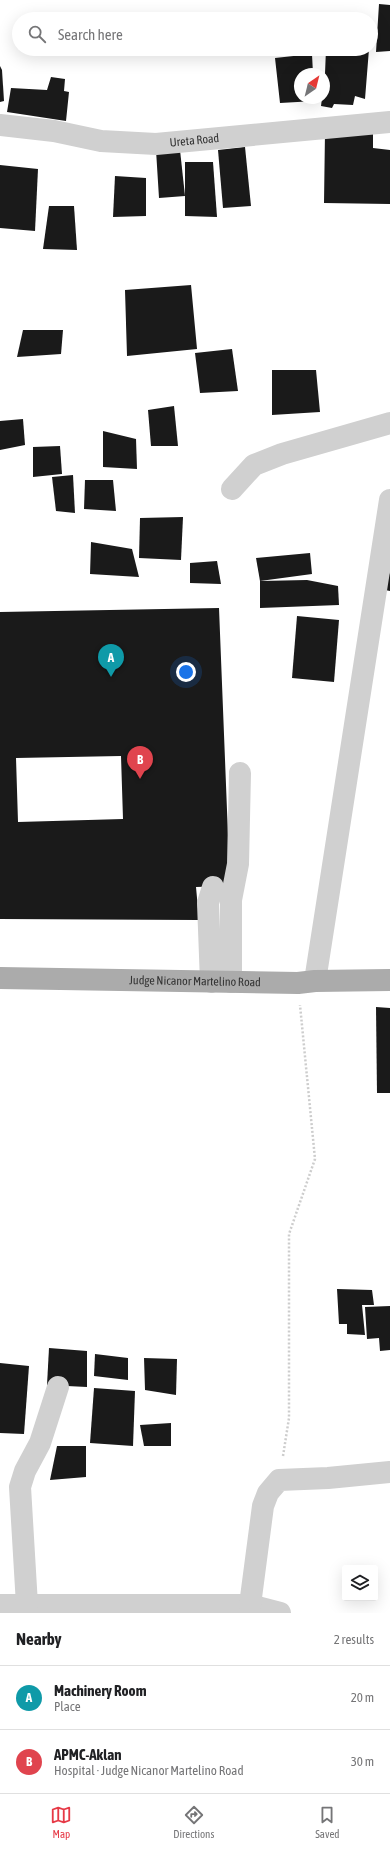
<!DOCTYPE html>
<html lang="en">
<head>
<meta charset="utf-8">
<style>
  :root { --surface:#fff; --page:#f6f6f6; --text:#202124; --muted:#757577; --line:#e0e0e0; --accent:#e63946 }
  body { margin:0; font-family:"Asap Condensed",sans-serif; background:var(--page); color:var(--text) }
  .controls { position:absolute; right:12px; bottom:12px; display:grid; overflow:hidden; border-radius:4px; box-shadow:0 4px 16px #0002 }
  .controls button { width:36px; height:36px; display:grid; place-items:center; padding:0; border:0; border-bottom:1px solid var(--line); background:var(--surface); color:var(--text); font:20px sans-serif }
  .compass { position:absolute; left:294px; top:68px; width:36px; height:36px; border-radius:50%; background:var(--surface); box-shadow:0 4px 16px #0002; rotate:35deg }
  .you { position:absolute; left:186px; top:672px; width:14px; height:14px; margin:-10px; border:3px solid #fff; border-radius:50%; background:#1a73e8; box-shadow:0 0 0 6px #1a73e833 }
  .badge { display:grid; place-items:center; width:26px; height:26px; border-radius:50%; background:var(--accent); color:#fff; font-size:13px; font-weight:700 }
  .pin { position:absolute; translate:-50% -33px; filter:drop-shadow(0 1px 2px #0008) }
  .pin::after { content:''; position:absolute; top:21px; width:14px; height:12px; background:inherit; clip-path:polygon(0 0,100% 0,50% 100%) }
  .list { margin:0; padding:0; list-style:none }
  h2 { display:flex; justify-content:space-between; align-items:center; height:52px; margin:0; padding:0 16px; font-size:17px }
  h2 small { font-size:13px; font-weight:400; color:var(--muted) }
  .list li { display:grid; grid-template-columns:26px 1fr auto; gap:12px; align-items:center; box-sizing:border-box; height:64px; padding:0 16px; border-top:1px solid var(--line) }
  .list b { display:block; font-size:15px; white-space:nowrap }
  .list p { margin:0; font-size:13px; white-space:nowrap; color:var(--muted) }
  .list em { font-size:13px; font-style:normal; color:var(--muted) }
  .icon { flex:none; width:22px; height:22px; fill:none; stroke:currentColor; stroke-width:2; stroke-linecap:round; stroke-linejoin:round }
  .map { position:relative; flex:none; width:390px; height:1613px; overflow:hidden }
  .search { position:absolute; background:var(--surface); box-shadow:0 4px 16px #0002; left:12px; right:12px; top:12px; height:44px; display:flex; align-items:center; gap:10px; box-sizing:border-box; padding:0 14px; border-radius:22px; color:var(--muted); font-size:15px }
  .sheet { height:180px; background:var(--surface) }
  nav { display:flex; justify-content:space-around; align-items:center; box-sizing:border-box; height:56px; border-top:1px solid var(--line); background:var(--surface); font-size:11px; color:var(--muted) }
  nav a { display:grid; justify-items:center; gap:2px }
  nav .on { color:var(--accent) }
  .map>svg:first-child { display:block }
</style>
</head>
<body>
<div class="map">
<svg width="390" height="1613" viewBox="0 0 390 1613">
  <rect width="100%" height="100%" fill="#fff"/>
  <g fill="#1a1a1a" fill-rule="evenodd">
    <path d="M379,4l11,1v46l-14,1z"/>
    <path d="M326,49h43l-4,50 -10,-3 -2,9 -19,-1 -2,4 -11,-2 1,-8h2z"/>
    <path d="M312,54l1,20h-13v24h14l1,3 -35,2 -5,-45z"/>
    <path d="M0,66l2,4 2,31 -4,1z"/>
    <path d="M51,77l14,2 -1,12 5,1 -3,29 -59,-9 4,-24 36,2z"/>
    <path d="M325,132l48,1v15l17,2v54l-66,-1z"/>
    <path d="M245,147l6,59 -28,2 -5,-58z"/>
    <path d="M156,150h24l5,46 -26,2z"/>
    <path d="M185,162h28l4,55 -32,-1z"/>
    <path d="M0,165l38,4 -3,62 -35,-3z"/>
    <path d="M115,176l31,2v38l-33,1z"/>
    <path d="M49,206h25l3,44 -34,-1z"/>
    <path d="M191,285l6,64 -70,7 -2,-66z"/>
    <path d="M23,330h40l-2,24 -44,3z"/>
    <path d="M232,349l6,42 -38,2 -5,-40z"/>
    <path d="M272,370h44l4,42 -48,3z"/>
    <path d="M174,406l4,40h-27l-3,-36z"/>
    <path d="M23,419l2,26 -25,5v-29z"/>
    <path d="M103,431l33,8 1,30 -34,-2z"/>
    <path d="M60,446l2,28 -29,3v-30z"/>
    <path d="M73,475l2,38 -19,-2 -4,-34z"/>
    <path d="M85,480h28l3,31 -32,-2z"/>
    <path d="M183,517l-2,43 -42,-2 1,-40z"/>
    <path d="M91,542l41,7 7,28 -49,-3z"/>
    <path d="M310,553l2,21 -52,7 -4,-23z"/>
    <path d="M217,561l4,23 -31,-1v-20z"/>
    <path d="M390,571v20l-5,-1z"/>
    <path d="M307,580l31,6 1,19 -79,3v-27z"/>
    <path d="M219,608l11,278 -34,1 3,33 -199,-1v-307zM121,756l2,63 -105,3 -2,-64z"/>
    <path d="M297,616l42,4 -5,62 -42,-4z"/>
    <path d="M376,1007l14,1v85h-13z"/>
    <path d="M337,1289l35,1 2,15h-12l3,30 -18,-1v-10h-8z"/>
    <path d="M390,1306v44l-10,1 -1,-13 -12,1 -2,-32z"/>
    <path d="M49,1348l38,3v36l-40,-2z"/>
    <path d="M95,1354l33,4v22l-34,-4z"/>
    <path d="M144,1358l33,1 -1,36 -31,-5z"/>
    <path d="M0,1363l29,3 -5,68 -24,-1z"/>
    <path d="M94,1388l41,3 -2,55 -43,-3z"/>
    <path d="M171,1423v23h-27l-4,-21z"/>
    <path d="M57,1446h29v31l-36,3z"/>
  </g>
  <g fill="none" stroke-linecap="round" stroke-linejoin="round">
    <path stroke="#cdcdcd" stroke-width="2.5" stroke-dasharray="2 2" stroke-linecap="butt" d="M283,1456l6,-38v-184l26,-75 -15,-154"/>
    <g stroke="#d0d0d0" stroke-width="22">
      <path id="s1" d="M0,125l54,6 47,10 55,3 234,-22"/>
      <path d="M232,489l22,-24 28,-11 108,-31"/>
      <path d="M315,981l75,-481"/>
      <path d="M211,982l-3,-79 5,-16"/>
      <path d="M231,982v-82l7,-36 2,-91"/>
      <path d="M0,1605h250l30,8"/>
      <path d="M27,1605l-7,-118 5,-16 15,-28 18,-56"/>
      <path d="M250,1605l13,-99 5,-13 11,-13 49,-2 62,-6"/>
    </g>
    <path stroke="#ababab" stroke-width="22" id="s2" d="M0,978l298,5 17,-2 75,-1"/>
  </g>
  <g text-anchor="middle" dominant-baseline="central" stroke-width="4" stroke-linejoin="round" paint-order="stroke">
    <g font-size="12" fill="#333" stroke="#fff">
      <text stroke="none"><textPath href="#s1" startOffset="196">Ureta Road</textPath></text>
      <text stroke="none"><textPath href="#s2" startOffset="195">Judge Nicanor Martelino Road</textPath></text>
    </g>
  </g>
</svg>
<div class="controls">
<button><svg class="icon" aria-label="layers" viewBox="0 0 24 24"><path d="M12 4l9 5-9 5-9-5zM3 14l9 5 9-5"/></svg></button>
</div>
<svg class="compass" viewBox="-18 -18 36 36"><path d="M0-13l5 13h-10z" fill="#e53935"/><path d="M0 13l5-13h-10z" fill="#757577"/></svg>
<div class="you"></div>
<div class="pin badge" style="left:111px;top:677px;background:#0f9aa8">A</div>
<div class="pin badge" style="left:140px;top:779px;background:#e0444e">B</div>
<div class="search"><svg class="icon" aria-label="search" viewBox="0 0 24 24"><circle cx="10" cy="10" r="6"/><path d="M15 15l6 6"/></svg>Search here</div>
</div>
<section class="sheet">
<h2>Nearby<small>2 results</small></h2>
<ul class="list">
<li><span class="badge" style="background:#0f9aa8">A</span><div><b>Machinery Room</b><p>Place</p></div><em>20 m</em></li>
<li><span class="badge" style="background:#e0444e">B</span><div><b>APMC-Aklan</b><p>Hospital · Judge Nicanor Martelino Road</p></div><em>30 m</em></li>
</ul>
</section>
<nav>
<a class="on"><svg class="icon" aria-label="map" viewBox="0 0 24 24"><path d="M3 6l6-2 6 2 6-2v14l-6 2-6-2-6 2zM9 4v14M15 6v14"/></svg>Map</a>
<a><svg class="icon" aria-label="directions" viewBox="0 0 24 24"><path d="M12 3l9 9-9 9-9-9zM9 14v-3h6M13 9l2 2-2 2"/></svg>Directions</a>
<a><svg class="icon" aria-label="saved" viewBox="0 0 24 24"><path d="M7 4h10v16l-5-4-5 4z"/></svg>Saved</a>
</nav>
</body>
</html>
